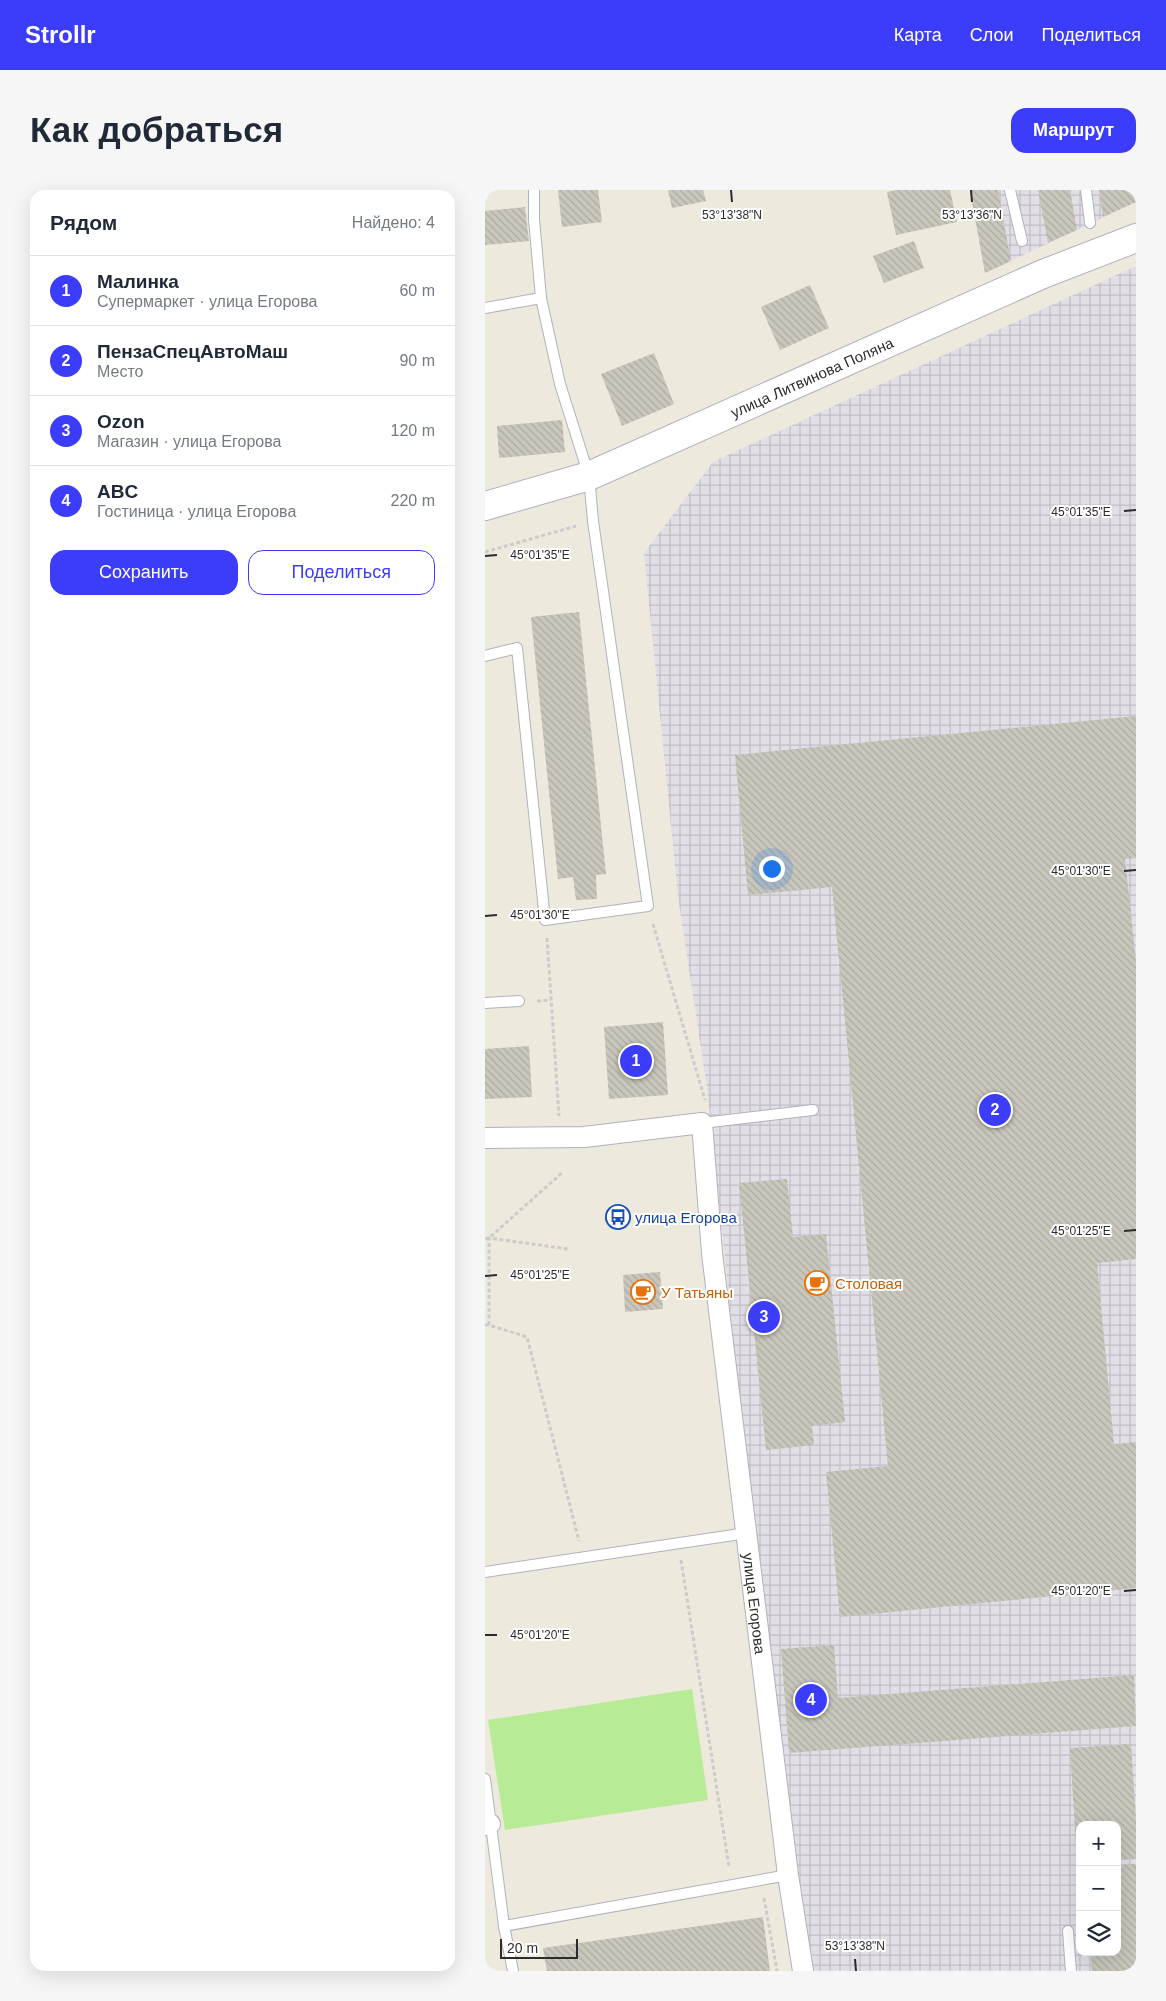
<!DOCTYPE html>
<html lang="ru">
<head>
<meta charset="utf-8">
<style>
  :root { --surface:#fff; --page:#f6f6f7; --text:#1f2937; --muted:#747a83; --line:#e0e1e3; --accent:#3c3cfb }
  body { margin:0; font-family:Arial,sans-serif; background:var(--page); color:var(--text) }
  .controls { position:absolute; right:15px; bottom:15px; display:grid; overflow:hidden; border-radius:10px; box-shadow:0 5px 20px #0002 }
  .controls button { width:45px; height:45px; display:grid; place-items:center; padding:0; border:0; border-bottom:1px solid var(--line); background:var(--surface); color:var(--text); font:25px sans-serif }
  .scale { position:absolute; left:15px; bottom:12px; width:78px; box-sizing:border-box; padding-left:5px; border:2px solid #2b2b2b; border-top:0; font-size:14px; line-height:18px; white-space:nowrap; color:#2b2b2b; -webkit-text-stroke:4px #fff; paint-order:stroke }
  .you { position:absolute; left:286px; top:678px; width:18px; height:18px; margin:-12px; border:4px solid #fff; border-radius:50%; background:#1a73e8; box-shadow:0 0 0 8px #1a73e833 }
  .badge { display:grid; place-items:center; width:32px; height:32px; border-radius:50%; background:var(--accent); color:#fff; font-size:16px; font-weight:700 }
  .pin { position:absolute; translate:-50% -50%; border:2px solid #fff; box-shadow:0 1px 5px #0006 }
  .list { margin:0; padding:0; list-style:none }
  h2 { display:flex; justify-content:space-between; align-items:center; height:65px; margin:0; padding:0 20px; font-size:21px }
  h2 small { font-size:16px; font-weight:400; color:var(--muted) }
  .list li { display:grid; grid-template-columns:32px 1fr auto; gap:15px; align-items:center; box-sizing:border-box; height:70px; padding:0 20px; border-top:1px solid var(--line) }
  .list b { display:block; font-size:19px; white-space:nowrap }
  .list p { margin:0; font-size:16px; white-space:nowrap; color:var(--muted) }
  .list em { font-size:16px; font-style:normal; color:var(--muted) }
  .actions { display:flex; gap:10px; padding:15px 20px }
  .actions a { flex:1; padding:11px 0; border:1px solid var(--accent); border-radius:15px; text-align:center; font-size:18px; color:var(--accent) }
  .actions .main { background:var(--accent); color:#fff }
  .icon { flex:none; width:28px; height:28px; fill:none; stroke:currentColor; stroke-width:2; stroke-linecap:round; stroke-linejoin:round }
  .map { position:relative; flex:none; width:651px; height:1781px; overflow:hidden; border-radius:15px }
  header { display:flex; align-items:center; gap:30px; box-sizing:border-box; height:70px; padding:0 25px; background:var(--accent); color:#fff }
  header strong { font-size:24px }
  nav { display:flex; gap:28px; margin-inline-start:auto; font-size:18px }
  .intro { display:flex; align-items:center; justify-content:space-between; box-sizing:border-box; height:120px; padding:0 30px }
  h1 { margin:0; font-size:35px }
  .button { padding:12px 22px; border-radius:15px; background:var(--accent); color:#fff; font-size:18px; font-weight:700 }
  main { display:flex; gap:30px; padding:0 30px }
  aside { flex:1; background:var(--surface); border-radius:15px; box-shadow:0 5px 20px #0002 }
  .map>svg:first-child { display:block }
</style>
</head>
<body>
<header>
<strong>Strollr</strong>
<nav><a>Карта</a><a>Слои</a><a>Поделиться</a></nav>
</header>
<div class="intro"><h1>Как добраться</h1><a class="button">Маршрут</a></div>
<main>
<aside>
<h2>Рядом<small>Найдено: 4</small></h2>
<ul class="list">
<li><span class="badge">1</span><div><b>Малинка</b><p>Супермаркет · улица Егорова</p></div><em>60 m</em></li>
<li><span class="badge">2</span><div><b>ПензаСпецАвтоМаш</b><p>Место</p></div><em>90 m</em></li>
<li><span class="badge">3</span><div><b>Ozon</b><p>Магазин · улица Егорова</p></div><em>120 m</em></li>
<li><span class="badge">4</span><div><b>ABC</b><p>Гостиница · улица Егорова</p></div><em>220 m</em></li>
</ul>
<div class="actions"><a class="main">Сохранить</a><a>Поделиться</a></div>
</aside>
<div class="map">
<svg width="651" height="1781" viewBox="0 0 651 1781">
  <defs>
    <pattern id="industrial-grid" width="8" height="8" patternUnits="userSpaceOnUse" patternTransform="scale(1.25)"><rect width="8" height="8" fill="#e1dee6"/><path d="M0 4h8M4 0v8" fill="none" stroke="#c1bfc5"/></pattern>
    <pattern id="building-back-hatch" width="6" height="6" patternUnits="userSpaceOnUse" patternTransform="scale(1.25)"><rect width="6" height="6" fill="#c9c7bc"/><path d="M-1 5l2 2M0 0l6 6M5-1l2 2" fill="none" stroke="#adaba2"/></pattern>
  </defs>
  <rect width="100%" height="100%" fill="#ede9dd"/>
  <g fill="url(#industrial-grid)" fill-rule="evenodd">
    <path d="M485,0h166v12l-151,71z"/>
    <path d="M651,76v1705h-324l-60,-453 -45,-431 -29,-190 -34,-344 69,-91zM595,1635h37v127h-37z"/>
  </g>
  <path fill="#b7eb95" d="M207,1499l16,111 -203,30 -17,-110z"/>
  <g fill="url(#building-back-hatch)">
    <path d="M73,0h40l4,32 -40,5z"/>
    <path d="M183,0h35l3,11 -34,7z"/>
    <path d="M411,0h54l7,32 -61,13 -9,-43z"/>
    <path d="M485,0h28l13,71 -26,12z"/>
    <path d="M553,0h32l7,40 -29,13z"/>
    <path d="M614,0h37v12l-33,15z"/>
    <path d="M40,17l4,34 -44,4v-34z"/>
    <path d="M429,51l10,27 -40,15 -11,-27z"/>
    <path d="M325,95l19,43 -49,22 -19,-43z"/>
    <path d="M169,163l20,51 -52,22 -21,-52z"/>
    <path d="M77,230l3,32 -66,6 -2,-32z"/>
    <path d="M94,422l27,262 -10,1 1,24 -21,1 -3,-23 -15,2 -27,-262z"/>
    <path d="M651,526v142l-11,1 11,102v298l-39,4 17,181 22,-2v146l-296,29 -14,-145 62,-6 -56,-579 -84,8 -13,-140z"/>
    <path d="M178,832l5,73 -59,4 -5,-72z"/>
    <path d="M44,856l3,51 -47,2v-50z"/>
    <path d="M302,989l6,58 33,-3 19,188 -33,4 2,19 -48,5 -27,-267z"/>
    <path d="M175,1082l3,37 -38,3 -2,-37z"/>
    <path d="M349,1455l4,53 296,-23 2,51 -347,27 -8,-104z"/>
    <path d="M646,1554l5,76v39l-19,1v-35h-37v37h-3l-7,-114z"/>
    <path d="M651,1674v107h-44l-1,-19h26v-87z"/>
    <path d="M278,1727l7,54h-223l-4,-23z"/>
  </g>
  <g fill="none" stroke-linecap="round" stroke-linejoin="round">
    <defs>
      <g id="lane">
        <path d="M525,0l12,51"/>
        <path d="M601,0l4,33"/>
        <path d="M0,118l56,-10"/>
        <path d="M0,466l32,-8 28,272 103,-14 -55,-385 -4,-45 -29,-92 -19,-86 -7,-79v-29"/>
        <path d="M0,813l34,-2"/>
        <path d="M217,933l111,-13"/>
        <path d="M0,1382l262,-39"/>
        <path d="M0,1589l19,147 284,-51"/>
        <path d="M19,1736l9,45"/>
        <path d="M583,1741l3,40"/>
      </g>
      <g id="street">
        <path id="s1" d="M0,948l99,-1 118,-14 10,130 76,622 15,96"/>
        <path d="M0,1635l5,-1"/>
      </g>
      <g id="secondary">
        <path id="s2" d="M0,316l104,-30 454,-202 93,-36"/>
      </g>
    </defs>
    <use href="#lane" stroke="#b1b1bf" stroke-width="12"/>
    <use href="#street" stroke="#b1b1bf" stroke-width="22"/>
    <use href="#secondary" stroke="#b1b1bf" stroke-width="30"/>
    <g stroke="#ccc" stroke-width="3" stroke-dasharray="4 2.5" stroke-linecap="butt">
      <path d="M0,362l91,-26"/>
      <path d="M168,734l52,176"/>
      <path d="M62,748l12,178"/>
      <path d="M52,811l14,-1"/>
      <path d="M0,1049l4,-1 74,-66"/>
      <path d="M0,1135h4l38,12 52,204"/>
      <path d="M4,1135v-87l79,11"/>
      <path d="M196,1370l48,307"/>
      <path d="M279,1708l13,73"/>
    </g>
    <use href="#lane" stroke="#fff" stroke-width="10"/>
    <use href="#street" stroke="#fff" stroke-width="20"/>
    <use href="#secondary" stroke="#fff" stroke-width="28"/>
  </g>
  <path fill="none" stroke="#2b2b2b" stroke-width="2" d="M246,0l1,12M486,0l1,12M639,321l12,-1M0,366l12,-1M639,681l12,-1M0,726l12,-1M639,1041l12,-1M0,1086l12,-1M639,1401l12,-1M0,1445h12M370,1769l1,12"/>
  <defs>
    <symbol id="bus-ring" viewBox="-11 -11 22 22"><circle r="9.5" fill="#fff" stroke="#1a4fb4" stroke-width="1.5"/><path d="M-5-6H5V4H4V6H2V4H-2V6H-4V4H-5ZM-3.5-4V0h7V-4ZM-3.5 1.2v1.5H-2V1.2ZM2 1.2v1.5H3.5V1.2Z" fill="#1a4fb4"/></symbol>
    <symbol id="cafe-ring" viewBox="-11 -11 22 22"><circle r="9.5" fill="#fff" stroke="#e8710a" stroke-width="1.5"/><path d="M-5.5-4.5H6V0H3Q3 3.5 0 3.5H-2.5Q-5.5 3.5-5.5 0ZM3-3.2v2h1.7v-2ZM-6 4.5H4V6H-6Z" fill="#e8710a"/></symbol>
  </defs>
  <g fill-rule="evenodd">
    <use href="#bus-ring" x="119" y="1013" width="28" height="28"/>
    <use href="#cafe-ring" x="318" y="1079" width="28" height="28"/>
    <use href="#cafe-ring" x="144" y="1088" width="28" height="28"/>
  </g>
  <g text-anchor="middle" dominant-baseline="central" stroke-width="4" stroke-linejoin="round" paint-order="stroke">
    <g font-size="15" fill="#2b2b2b" stroke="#fff">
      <text stroke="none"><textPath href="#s2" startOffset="352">улица Литвинова Поляна</textPath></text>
      <text stroke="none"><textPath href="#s1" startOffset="701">улица Егорова</textPath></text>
    </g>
    <g font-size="15" fill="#164399" stroke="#fff" text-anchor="start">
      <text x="150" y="1027">улица Егорова</text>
    </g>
    <g font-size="15" fill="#c56008" stroke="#fff" text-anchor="start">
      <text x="350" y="1093">Столовая</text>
      <text x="176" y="1102">У Татьяны</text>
    </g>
  </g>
  <g font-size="12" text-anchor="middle" fill="#2b2b2b" stroke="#fff" stroke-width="4" stroke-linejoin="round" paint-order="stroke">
    <text x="247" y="29">53°13'38"N</text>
    <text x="487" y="29">53°13'36"N</text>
    <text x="596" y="326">45°01'35"E</text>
    <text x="55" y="369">45°01'35"E</text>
    <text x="596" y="685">45°01'30"E</text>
    <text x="55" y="729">45°01'30"E</text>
    <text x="596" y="1045">45°01'25"E</text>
    <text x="55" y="1089">45°01'25"E</text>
    <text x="596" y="1405">45°01'20"E</text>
    <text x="55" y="1449">45°01'20"E</text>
    <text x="370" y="1760">53°13'38"N</text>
  </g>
</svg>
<div class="controls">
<button>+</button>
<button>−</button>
<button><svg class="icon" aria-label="layers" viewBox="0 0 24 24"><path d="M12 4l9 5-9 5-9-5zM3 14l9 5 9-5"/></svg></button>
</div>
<div class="scale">20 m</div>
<div class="you"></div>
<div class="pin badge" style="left:151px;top:871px">1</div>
<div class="pin badge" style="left:510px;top:920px">2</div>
<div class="pin badge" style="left:279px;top:1127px">3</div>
<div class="pin badge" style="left:326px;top:1510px">4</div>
</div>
</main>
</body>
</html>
